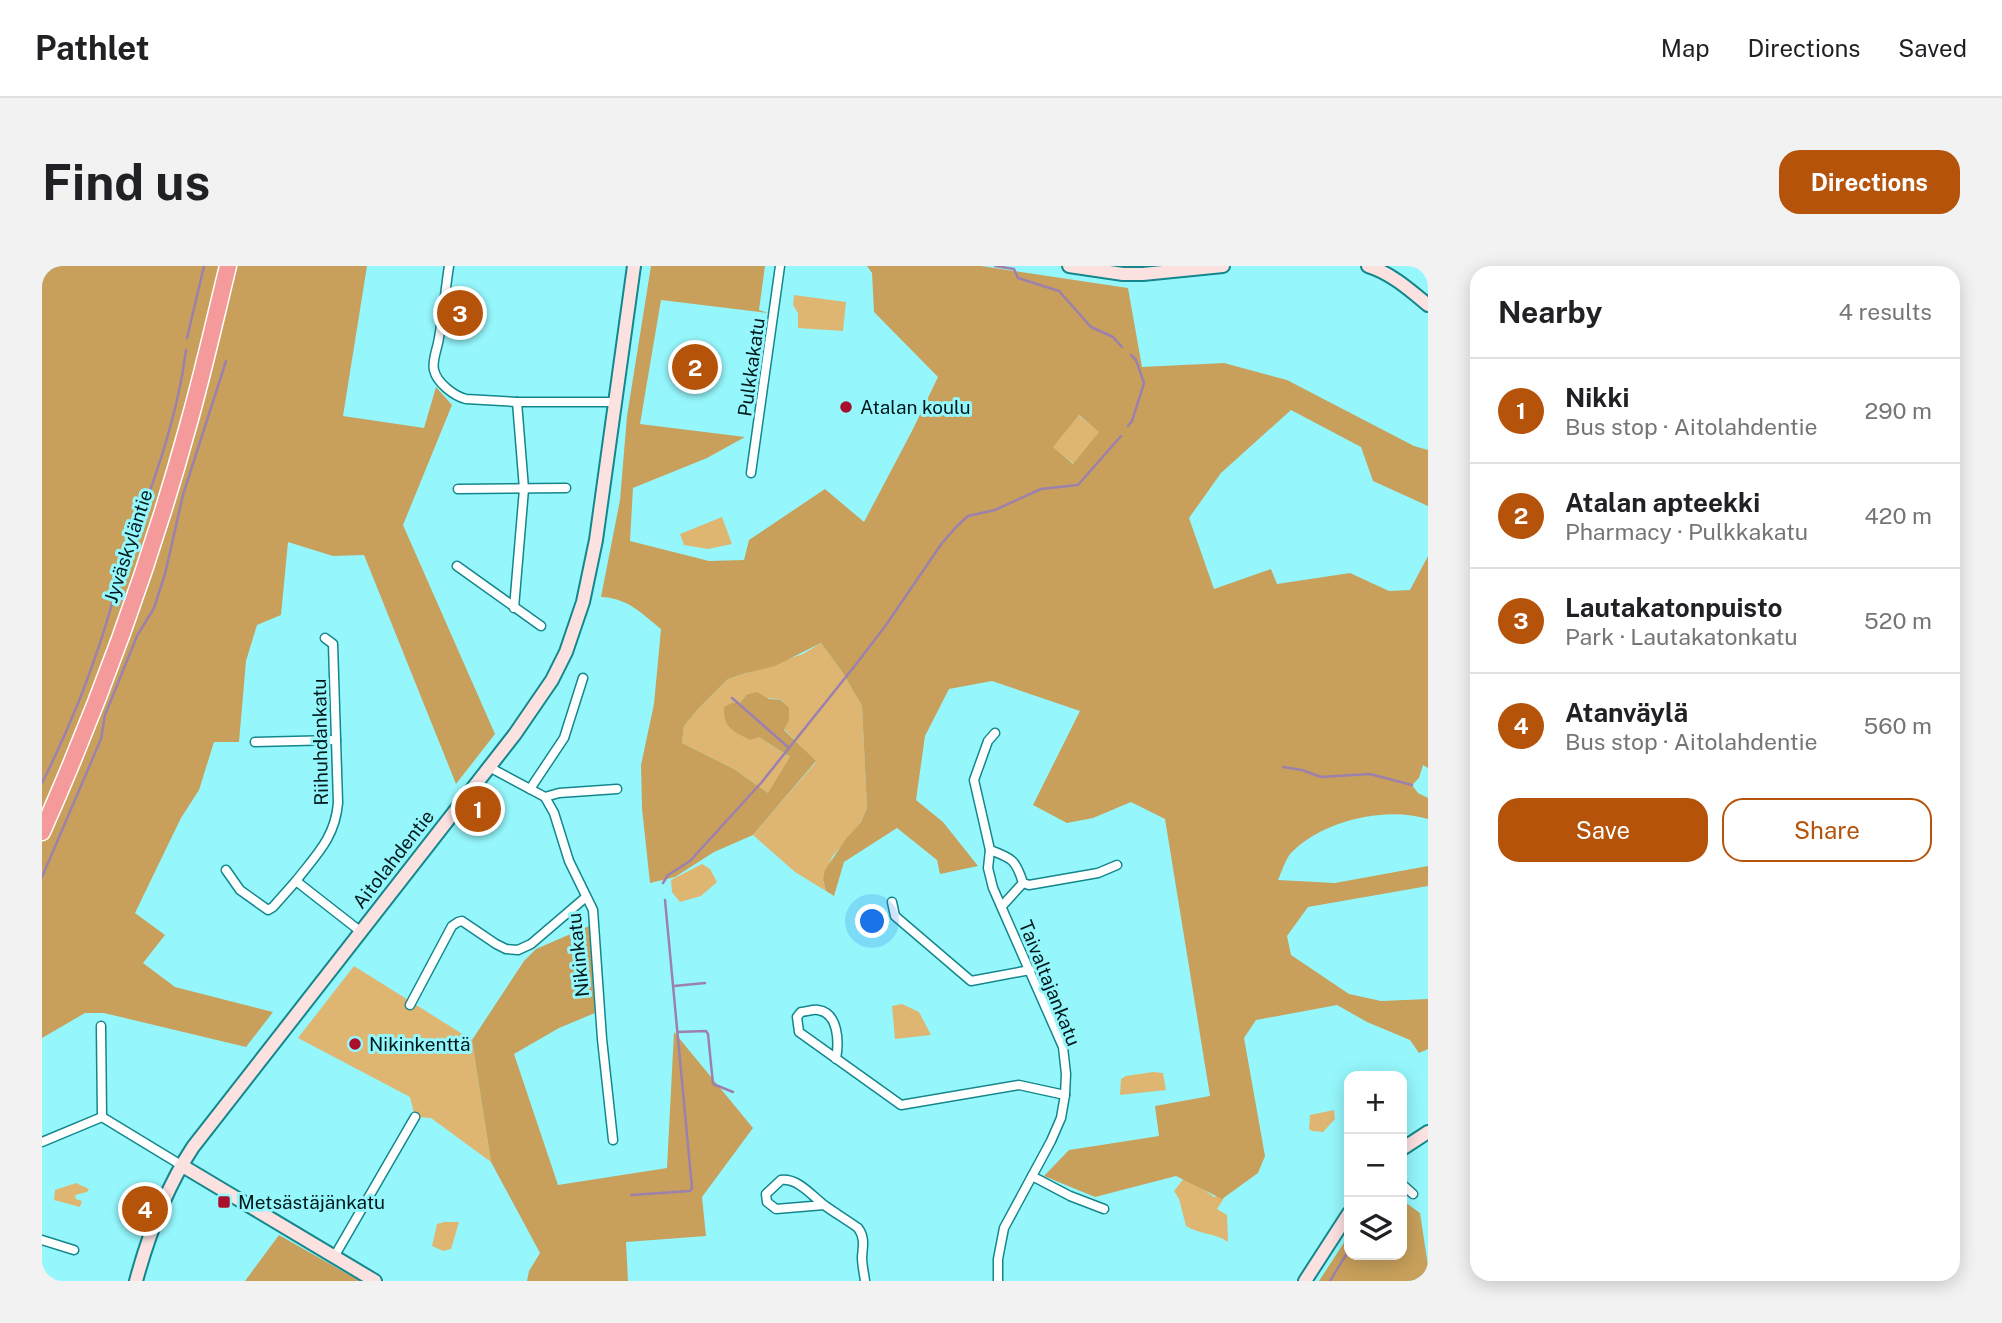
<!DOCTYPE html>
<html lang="en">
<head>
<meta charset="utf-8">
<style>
  :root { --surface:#fff; --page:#f2f2f2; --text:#202124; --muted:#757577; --line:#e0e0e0; --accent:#b45309 }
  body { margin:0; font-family:"Public Sans",sans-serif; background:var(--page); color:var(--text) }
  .controls { position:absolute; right:21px; bottom:21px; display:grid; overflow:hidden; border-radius:14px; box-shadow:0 4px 18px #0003 }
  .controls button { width:63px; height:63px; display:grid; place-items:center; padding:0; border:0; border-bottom:2px solid var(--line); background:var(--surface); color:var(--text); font:35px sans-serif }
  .you { position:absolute; left:831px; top:656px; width:24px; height:24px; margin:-18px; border:5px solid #fff; border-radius:50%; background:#1a73e8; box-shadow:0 0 0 10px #1a73e833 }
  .badge { display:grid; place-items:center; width:46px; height:46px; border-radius:50%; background:var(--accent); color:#fff; font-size:23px; font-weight:700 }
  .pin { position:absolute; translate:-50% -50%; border:4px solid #fff; box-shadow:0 2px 7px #0006 }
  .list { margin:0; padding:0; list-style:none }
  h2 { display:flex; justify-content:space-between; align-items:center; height:91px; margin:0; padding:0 28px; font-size:30px }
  h2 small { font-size:23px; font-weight:400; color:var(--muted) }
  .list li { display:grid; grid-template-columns:46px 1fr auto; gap:21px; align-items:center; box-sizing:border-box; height:105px; padding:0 28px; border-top:2px solid var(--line) }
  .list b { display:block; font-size:26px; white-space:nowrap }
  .list p { margin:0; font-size:23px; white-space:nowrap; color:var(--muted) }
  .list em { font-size:23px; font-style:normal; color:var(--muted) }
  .actions { display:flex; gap:14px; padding:21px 28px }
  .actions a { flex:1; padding:16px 0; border:2px solid var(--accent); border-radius:21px; text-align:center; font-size:24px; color:var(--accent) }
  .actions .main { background:var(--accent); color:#fff }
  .icon { flex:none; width:38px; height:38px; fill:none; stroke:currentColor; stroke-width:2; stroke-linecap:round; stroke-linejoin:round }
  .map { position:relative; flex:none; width:1386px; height:1015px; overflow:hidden; border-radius:21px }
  header { display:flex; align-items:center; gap:42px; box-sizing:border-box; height:98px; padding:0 35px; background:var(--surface); border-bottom:2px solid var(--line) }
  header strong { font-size:33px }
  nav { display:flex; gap:38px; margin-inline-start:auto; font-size:24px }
  .intro { display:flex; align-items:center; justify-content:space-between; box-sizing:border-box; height:168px; padding:0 42px }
  h1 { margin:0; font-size:49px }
  .button { padding:18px 32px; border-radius:21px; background:var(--accent); color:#fff; font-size:24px; font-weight:700 }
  main { display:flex; gap:42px; padding:0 42px }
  aside { flex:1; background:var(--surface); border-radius:21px; box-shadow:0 4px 18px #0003 }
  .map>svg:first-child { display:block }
</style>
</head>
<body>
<header>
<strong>Pathlet</strong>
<nav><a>Map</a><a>Directions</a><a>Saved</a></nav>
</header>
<div class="intro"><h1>Find us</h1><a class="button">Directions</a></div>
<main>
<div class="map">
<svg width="1386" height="1015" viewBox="0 0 1386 1015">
  <rect width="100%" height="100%" fill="#95f7fc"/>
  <g fill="#deb672">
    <path d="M752,29l52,7 -3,29 -45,-3v-15l-5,-8z"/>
    <path d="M1036,149l22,17 -26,32 -22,-17z"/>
    <path d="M680,251l10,27 -24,5 -24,-4 -4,-11z"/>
    <path d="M779,377l22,30 19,33 5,102 -6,14 -29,35 -9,23 3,11 -31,-19 -42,-37 63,-73 -32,-33 5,-20 -7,-9 -36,-5 -6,8 19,34 32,21 -23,35 -34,-24 -52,-26 2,-17 15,-18 29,-29 75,-25z"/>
    <path d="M660,598l8,5 7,13 -16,14 -21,6 -8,-10 -1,-12z"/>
    <path d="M312,700l118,74 19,122 -60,-44 -16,-1 -5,-20 -112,-59z"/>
    <path d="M860,738l17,8 12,23 -36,4 -3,-33z"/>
    <path d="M1111,806l10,1 3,17 -46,5 1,-16 5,-3z"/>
    <path d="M1292,844l1,9 -12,13 -11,-1 -3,-2 1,-14z"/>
    <path d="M1143,911l29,20 7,-2 3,3 -7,11 10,6 1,27c-13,-9 -30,-8 -42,-16l-7,-27 -5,-8z"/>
    <path d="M34,917l13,6 -2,3 -12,3 1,4 6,2 -2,6 -26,-7 1,-10z"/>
    <path d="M402,956h15l-8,27 -8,2 -11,-5 5,-22z"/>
  </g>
  <g fill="#c8a05b" fill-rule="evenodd">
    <path d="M0,0h325l-24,150 81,12 12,-41 16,18 -49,120 92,209 -39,50 -92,-229 -31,1 -45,-14 -7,73 -24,10 -11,36 -7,81h-25l-15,48 -18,28 -46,95 30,22 -22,28 32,24 98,25 -27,35 -142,-34h-19l-43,25z"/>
    <path d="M609,0h114l-6,44 9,3 -107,-13 -21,124 105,13 -38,21 -74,30 -3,53 79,20 35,-1 5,-20 76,-51 39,33 48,-91 26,-54 -64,-65 -2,-39 -5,-7h114l147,22 14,79 82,-4 63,17 127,66 14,4v56l-55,-25 -12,-34 -70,-37 -70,63 -32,45 25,71 57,-20 6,15 73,-11 39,18 21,-1 18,-34v212l-5,-3 -4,13 -7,7 6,8 10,5v21c-42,-13 -103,1 -135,32 -7,6 -11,20 -15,29l57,3 93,-17v20l-120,21 -21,29 4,19 58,39 32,7 47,-2v50l-9,4 -9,-13 -43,-18 -30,-17 -81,15 -12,18 21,118 -7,17 -36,26 -46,-23 -81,21 -51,-21 25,-26 90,-14 -4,-30 55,-10 -45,-277 -34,-17 -38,16 -26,5 -34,-18 47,-94 -88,-30 -43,8 -24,47 -9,64 27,22 35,44 -38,8 -3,-14 -40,-32 -53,34 -10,34 -8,-5 -3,-11 2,-10 20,-30 16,-18 6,-14 -5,-102 -19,-33 -22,-30 -46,23 -29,7 -18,6 -29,29 -15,18 -2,17 52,26 34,24 22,-36 -31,-20 -9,3c-17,-9 -27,-12 -26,-33l8,-4h8l6,-8 11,-3 12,7 12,1 8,8v12l-5,10 32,31 -63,74 -39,17 -39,25 -25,6 -8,-75 -1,-43 13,-61 7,-75c-20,-16 -33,-31 -60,-32l19,-97 7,-84zM1037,149l20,17 -26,32 -20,-17z"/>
    <path d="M547,660l6,87 -36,15 -45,26 44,131 109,-17 7,-136 79,96 -51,69 4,39 -80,6 2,39h-101l2,-10 11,-18 -49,-91 -19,-122 52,-79 12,-12z"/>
    <path d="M1360,934l18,13 8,53v15h-109l30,-46v20h53z"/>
    <path d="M237,969l81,46h-115z"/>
  </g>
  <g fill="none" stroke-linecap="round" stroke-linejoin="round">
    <g stroke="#9c81ad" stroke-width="2.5">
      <path d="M953,0l19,3 4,9 41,13 32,36 22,10 9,10"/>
      <path d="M145,72l17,-72"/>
      <path d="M1086,160l4,-5 12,-38 -8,-23 -5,-5"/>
      <path d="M690,432l56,49"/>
      <path d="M1241,501l19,3 19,7 49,-3 42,11"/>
      <path d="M0,517c22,-44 42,-91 57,-137 10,-29 17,-59 27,-87 24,-69 51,-136 60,-209"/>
      <path d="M0,611l59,-138 4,-24 32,-79 17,-28 11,-34 18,-79 43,-134"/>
      <path d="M621,617l5,-8 22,-14 71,-78 96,-120 29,-38 56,-82 15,-17 11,-10 27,-6 46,-21 37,-4 43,-49"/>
      <path d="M632,720l31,-3"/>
      <path d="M635,766l29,-1 2,3 5,50 20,8"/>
      <path d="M589,929l59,-4 2,-3 -27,-288"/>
      <path d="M1288,1015l19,-31"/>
    </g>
    <defs>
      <g id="street">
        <path d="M407,0c-4,26 -6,52 -11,77 -2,9 -6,19 -4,27 3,13 20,26 32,29l51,3h98"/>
        <path d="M709,207l29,-207"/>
        <path d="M416,223l108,-1"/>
        <path d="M415,300l84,60"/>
        <path d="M472,342l10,-119 -7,-87"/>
        <path d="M283,372l8,6 5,159c-3,35 -22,52 -42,78l64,50"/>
        <path d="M953,467l-7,8 -14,39 16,70 -2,18 5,20 70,159 3,27 -1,21 -4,23 -10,23 -47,87 -6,31v22"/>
        <path d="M213,476l81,-2"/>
        <path d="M447,501l56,30 9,16 15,48 24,49 9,129 11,101"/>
        <path d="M488,523l34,-51 19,-60"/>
        <path d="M503,531l14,-4 58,-4"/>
        <path d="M948,584c22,8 26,10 33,33l6,2 69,-12 19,-8"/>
        <path d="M184,604l14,20 28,20 5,-3 23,-26"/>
        <path d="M850,636l3,14 76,65 59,-11"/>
        <path d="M960,640l21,-23"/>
        <path d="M368,739l42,-79 6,-4 4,-1 34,23 10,5 12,1 13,-6 55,-47"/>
        <path d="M59,760l1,91"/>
        <path d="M794,793c3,-16 3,-46 -18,-49 -5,-1 -12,2 -17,2l-4,5 2,15 102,73 118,-20 46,10"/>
        <path d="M0,876l60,-25 79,48"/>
        <path d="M990,910l38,20 34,13"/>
        <path d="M1360,918l11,10"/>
        <path d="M782,939l-48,4 -9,-7 -1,-8 15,-14c17,-2 30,15 43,25 11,8 23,15 34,23 7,9 5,18 4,29 0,8 2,16 3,24"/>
        <path d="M0,974l32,10"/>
        <path d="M292,991l81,-140"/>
      </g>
      <g id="secondary">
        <path d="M1027,0l54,8h20l80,-8"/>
        <path d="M1326,0c23,7 42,24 60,39"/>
        <path d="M1360,883l26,-17"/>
        <path d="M139,899l194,116"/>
        <path d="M94,1015c13,-48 30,-93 57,-134l322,-413 37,-54 14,-28 17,-50 13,-62 38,-274"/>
        <path d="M1263,1015l44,-68"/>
      </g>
      <path id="highway" d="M0,566c58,-131 108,-268 146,-406 15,-53 27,-107 40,-160"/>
    </defs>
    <use href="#street" stroke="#13878c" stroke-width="11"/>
    <use href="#secondary" stroke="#13878c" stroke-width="16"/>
    <use href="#highway" stroke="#fff" stroke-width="19"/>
    <use href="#street" stroke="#fff" stroke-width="8"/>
    <use href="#secondary" stroke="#fce1e1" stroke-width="12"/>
    <use href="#highway" stroke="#f59a9a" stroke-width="16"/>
  </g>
  <g fill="#a80f2d" stroke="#95f7fc" stroke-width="2.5">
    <circle cx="804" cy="141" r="7"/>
    <circle cx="313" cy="778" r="7"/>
    <rect x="175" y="929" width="14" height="14" rx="3.5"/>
  </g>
  <g text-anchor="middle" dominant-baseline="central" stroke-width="6" stroke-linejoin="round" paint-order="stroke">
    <g font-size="19" fill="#00191b" stroke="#95f7fc">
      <text transform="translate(709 101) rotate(-82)">Pulkkakatu</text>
      <text transform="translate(86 280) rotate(-72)">Jyväskyläntie</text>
      <text transform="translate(278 476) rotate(-91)">Riihuhdankatu</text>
      <text transform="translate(351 593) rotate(-52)">Aitolahdentie</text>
      <text transform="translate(536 689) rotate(-96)">Nikinkatu</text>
      <text transform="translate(1008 717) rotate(68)">Taivaltajankatu</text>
    </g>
    <g font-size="19" fill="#00191b" stroke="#95f7fc" text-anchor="start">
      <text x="818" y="141">Atalan koulu</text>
      <text x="327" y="778">Nikinkenttä</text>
      <text x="196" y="936">Metsästäjänkatu</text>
    </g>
  </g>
</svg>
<div class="controls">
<button>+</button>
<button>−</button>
<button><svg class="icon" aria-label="layers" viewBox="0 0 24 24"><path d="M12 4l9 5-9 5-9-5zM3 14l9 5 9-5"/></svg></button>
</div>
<div class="you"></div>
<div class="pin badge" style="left:436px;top:543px">1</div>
<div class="pin badge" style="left:653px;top:101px">2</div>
<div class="pin badge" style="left:418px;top:47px">3</div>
<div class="pin badge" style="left:103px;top:943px">4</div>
</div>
<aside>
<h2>Nearby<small>4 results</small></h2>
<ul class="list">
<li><span class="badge">1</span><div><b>Nikki</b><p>Bus stop · Aitolahdentie</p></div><em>290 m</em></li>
<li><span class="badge">2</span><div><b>Atalan apteekki</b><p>Pharmacy · Pulkkakatu</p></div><em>420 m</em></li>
<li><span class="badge">3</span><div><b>Lautakatonpuisto</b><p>Park · Lautakatonkatu</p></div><em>520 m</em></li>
<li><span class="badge">4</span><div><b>Atanväylä</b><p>Bus stop · Aitolahdentie</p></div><em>560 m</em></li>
</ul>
<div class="actions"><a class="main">Save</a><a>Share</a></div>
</aside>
</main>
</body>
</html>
